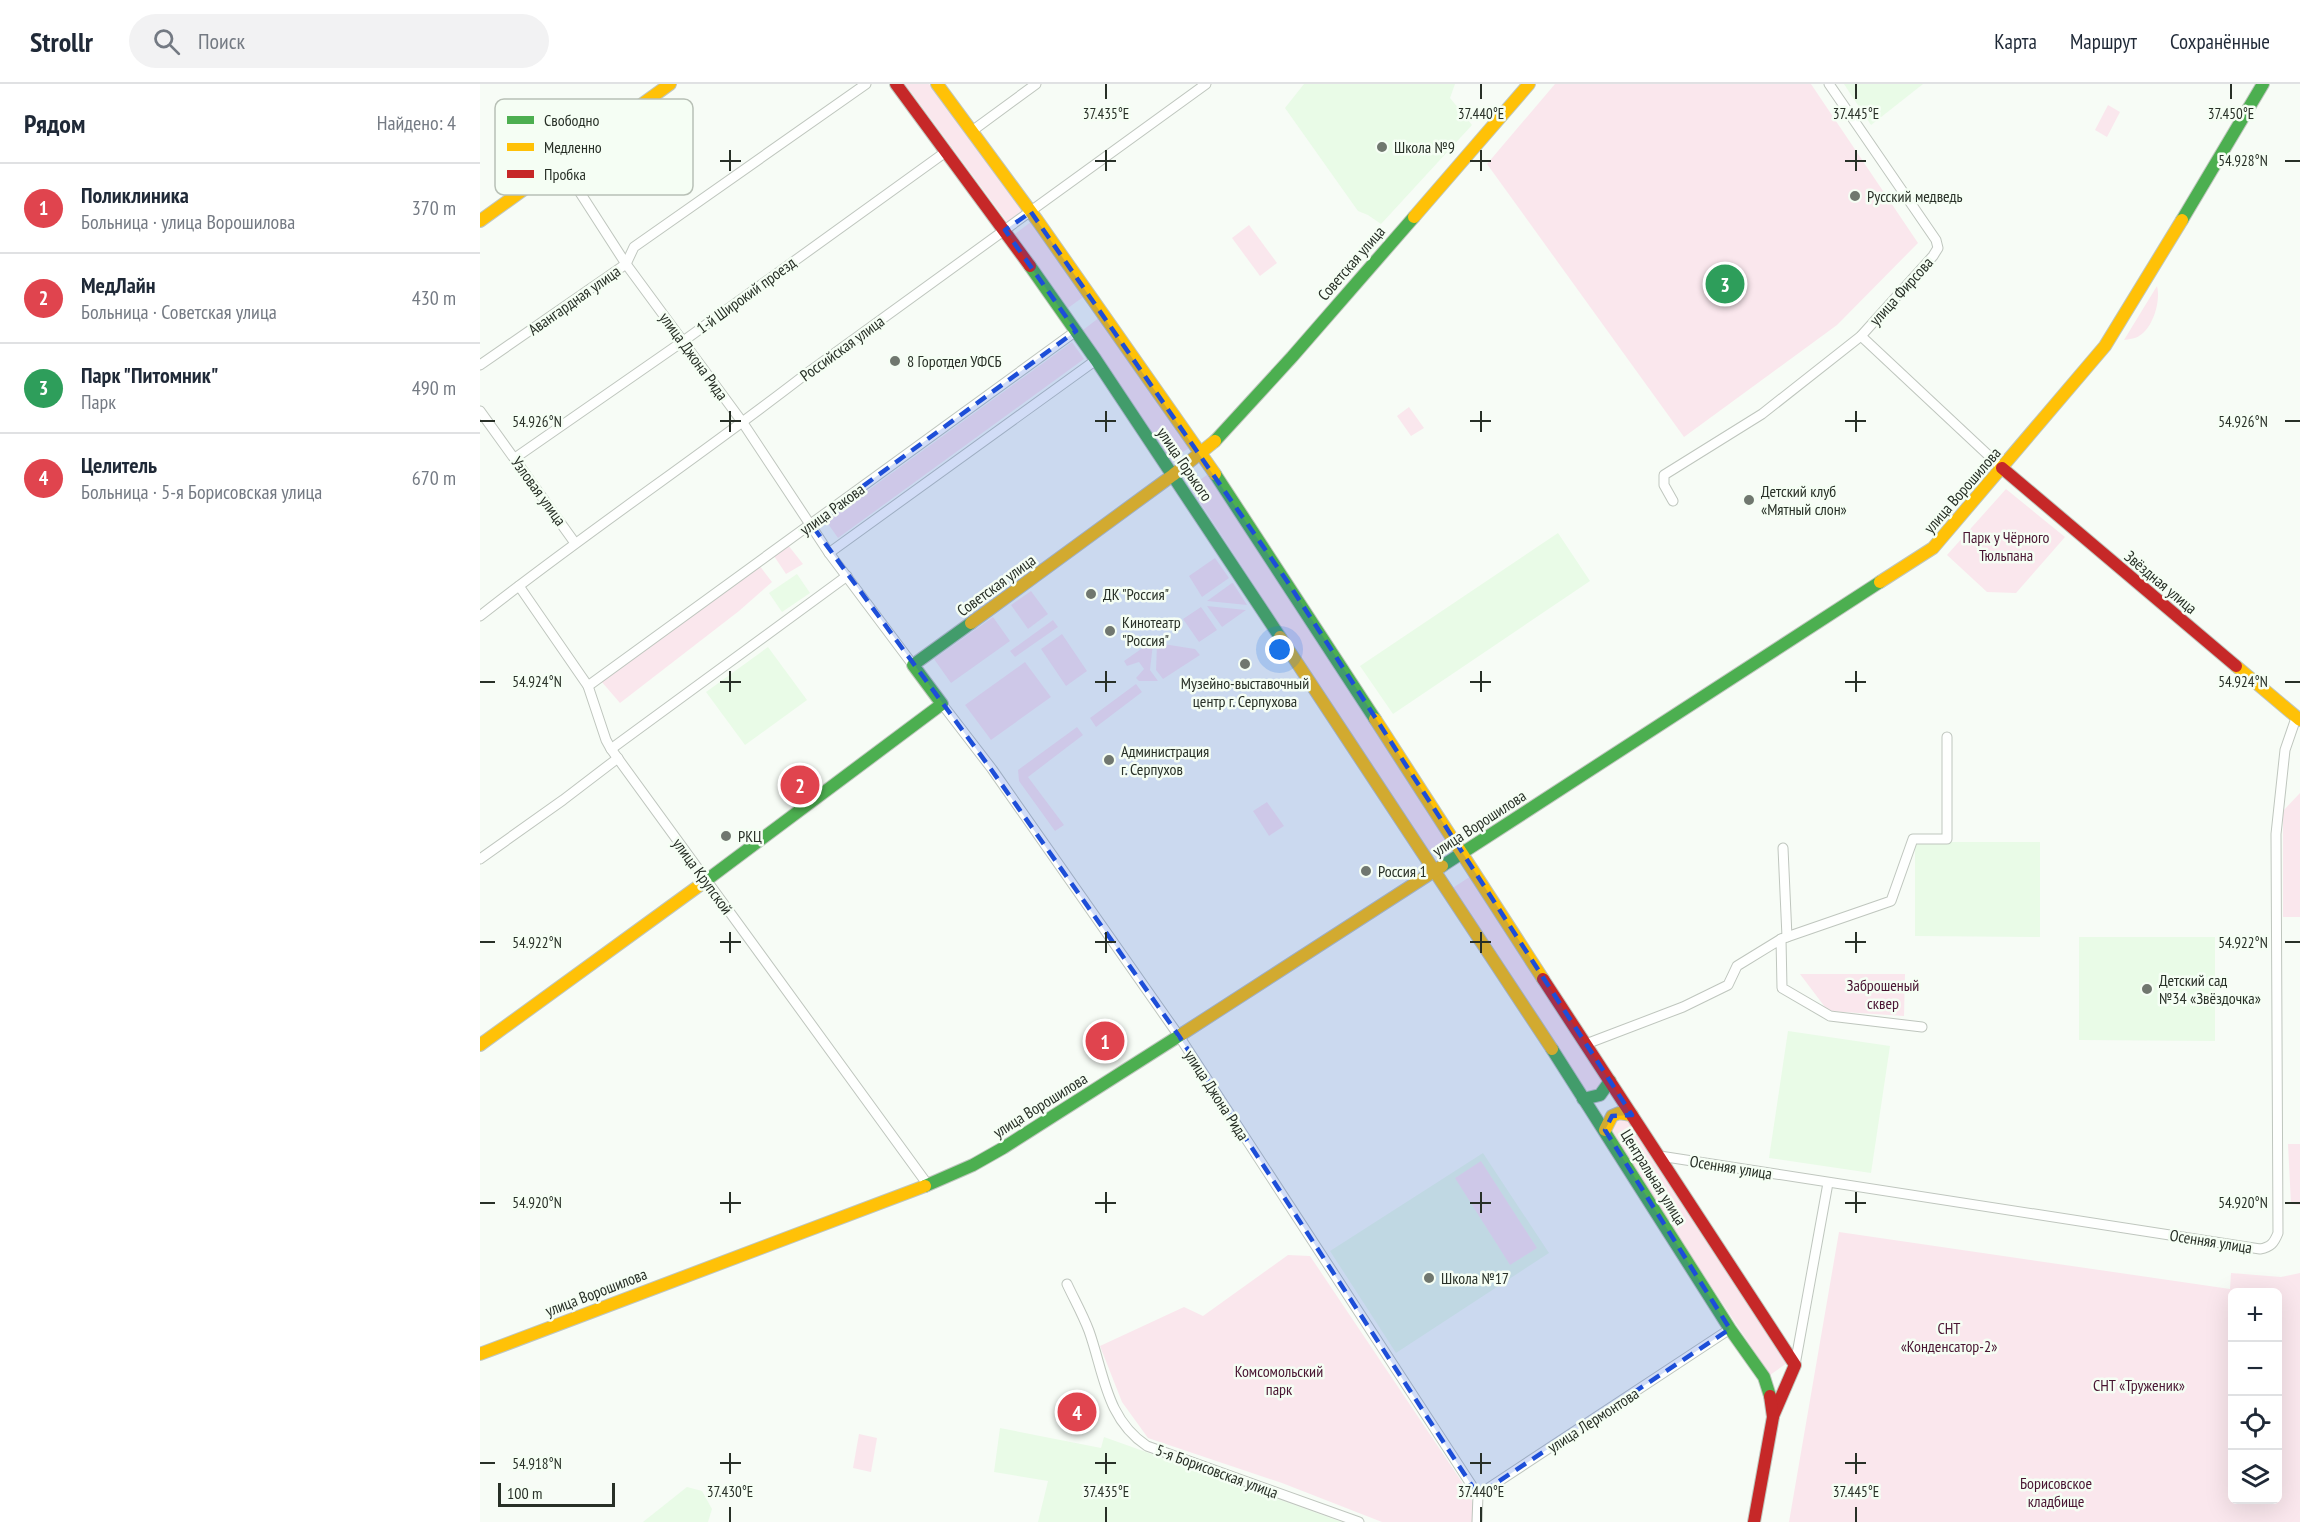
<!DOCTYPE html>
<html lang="ru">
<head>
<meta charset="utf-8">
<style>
  :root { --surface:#fff; --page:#f2f2f3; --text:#1f2937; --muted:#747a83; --line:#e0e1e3; --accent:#7c3aed }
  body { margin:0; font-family:"PT Sans Narrow",sans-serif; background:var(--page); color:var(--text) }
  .controls { position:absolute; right:18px; bottom:18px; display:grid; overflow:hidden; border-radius:9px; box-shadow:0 6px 24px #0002 }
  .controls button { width:54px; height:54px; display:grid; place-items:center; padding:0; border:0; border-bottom:2px solid var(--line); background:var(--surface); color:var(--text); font:30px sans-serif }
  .scale { position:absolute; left:18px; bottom:15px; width:117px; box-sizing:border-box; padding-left:6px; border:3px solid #283027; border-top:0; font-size:16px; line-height:21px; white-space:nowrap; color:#283027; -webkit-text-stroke:4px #f5fef4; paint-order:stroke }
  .you { position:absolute; left:800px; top:566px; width:21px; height:21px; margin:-15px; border:4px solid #fff; border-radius:50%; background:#1a73e8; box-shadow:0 0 0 9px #1a73e833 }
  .badge { display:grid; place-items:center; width:39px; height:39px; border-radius:50%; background:var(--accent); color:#fff; font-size:20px; font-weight:700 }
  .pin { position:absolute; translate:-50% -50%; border:3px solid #fff; box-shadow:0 2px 6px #0006 }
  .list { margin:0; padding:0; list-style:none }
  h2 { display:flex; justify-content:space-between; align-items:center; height:78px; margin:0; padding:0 24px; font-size:26px }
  h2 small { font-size:20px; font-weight:400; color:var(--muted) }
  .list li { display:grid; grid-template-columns:39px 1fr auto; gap:18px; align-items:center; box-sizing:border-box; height:90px; padding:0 24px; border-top:2px solid var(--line) }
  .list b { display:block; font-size:22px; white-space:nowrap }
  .list p { margin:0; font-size:20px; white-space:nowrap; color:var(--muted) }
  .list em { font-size:20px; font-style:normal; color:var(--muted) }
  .icon { flex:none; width:33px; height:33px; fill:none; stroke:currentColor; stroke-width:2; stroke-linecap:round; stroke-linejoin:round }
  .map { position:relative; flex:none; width:1820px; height:1438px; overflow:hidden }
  header { display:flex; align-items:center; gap:36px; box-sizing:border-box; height:84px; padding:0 30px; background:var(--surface); border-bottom:2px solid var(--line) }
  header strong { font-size:28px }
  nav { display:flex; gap:33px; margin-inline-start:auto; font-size:21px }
  .search { width:420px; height:54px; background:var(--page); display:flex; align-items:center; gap:15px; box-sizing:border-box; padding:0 21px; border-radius:33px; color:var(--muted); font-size:22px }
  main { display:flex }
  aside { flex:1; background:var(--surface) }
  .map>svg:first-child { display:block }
</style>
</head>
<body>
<header>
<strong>Strollr</strong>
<div class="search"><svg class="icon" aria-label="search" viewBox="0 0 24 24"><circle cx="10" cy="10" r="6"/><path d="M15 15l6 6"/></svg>Поиск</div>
<nav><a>Карта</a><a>Маршрут</a><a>Сохранённые</a></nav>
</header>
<main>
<aside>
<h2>Рядом<small>Найдено: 4</small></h2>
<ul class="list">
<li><span class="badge" style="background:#e0444e">1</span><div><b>Поликлиника</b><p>Больница · улица Ворошилова</p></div><em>370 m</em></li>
<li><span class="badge" style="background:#e0444e">2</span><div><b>МедЛайн</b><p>Больница · Советская улица</p></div><em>430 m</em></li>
<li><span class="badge" style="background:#2e9e5b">3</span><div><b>Парк &quot;Питомник&quot;</b><p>Парк</p></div><em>490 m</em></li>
<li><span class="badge" style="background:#e0444e">4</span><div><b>Целитель</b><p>Больница · 5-я Борисовская улица</p></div><em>670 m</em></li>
</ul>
</aside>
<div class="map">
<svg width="1820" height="1438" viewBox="0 0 1820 1438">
  <rect width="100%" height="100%" fill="#f7fcf6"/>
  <g fill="#e9fbe7">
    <path d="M824,0h151l-5,14 22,27 -91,99 -13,-9 -10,-4 -73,-103z"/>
    <path d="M1364,0h79l-52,41z"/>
    <path d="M1078,449l32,48 -197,133 -33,-48z"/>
    <path d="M317,490l13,19 -28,19 -13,-19z"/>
    <path d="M288,563l39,53 -62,45 -39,-53z"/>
    <path d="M1435,758h125v95l-125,-1z"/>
    <path d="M1599,853h136v104l-136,-1z"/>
    <path d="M1308,947l102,15 -19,127 -102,-15z"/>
    <path d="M1003,1069l66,100 -153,100 -66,-102z"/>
    <path d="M520,1344l101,20 3,-11 238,85h-304l10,-41 -54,-9z"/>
    <path d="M207,1403l15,4 10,18 -4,13h-65z"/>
  </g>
  <g fill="#fae7ed" fill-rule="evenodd">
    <path d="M425,0h24l94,126 -16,12z"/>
    <path d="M1075,0h256l107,159 -81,82 -153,112 -197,-273z"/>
    <path d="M1628,21l12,7 -13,25 -12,-7z"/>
    <path d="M552,137l54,74 -18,13 -53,-74z"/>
    <path d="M769,141l28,38 -17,13 -28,-38z"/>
    <path d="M1677,202c4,15 -4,42 -18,50 -4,3 -10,3 -15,4z"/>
    <path d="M620,233l92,129 -21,14 -88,-130z"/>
    <path d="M592,258l12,17 -246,179 -12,-17z"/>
    <path d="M929,323l15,21 -13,8 -14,-20z"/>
    <path d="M731,388l237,368 -20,12 -238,-365z"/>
    <path d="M1526,405l59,48 -49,56 -29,-1 -40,-37z"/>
    <path d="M308,461l15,19 -17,10 -12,-18z"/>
    <path d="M735,474l14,20 -27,19 -13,-21z"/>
    <path d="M279,481l13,17 -33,29 -119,92 -19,-22z"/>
    <path d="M753,499l14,22 -40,-4 25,-18z"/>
    <path d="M551,507l17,23 -20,15 -17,-24z"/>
    <path d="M727,522l39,4 -24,17z"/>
    <path d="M721,523l16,23 -18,12 -16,-23z"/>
    <path d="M513,533l17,24 -59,42 -17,-24z"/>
    <path d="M573,536l5,7 -43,30 -5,-6z"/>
    <path d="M582,550l25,37 -21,15 -25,-37z"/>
    <path d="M671,558l2,2 -3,26 8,11h-19l-3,-3 8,-9 -5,-7 -12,4 -3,-5z"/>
    <path d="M677,559l38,6 5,6 -37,24 -7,-9z"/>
    <path d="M545,578l26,35 -60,43 -26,-35z"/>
    <path d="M656,600l6,8 -46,35 -6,-9z"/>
    <path d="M597,643l6,8 -55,42 36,48 -9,6 -36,-50 -1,-11z"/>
    <path d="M1820,709v124h-17v-106z"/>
    <path d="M787,718l17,24 -15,10 -16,-25z"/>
    <path d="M991,792l133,202v7l-6,6 -8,3 -7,-3 -132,-202z"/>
    <path d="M1320,890h105l-1,42 -76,-5z"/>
    <path d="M1143,1033l8,6 156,240 -17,12 -160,-242 6,-14z"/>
    <path d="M1808,1060h12v61l-9,-1z"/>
    <path d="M1001,1077l56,87 -27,17 -55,-87z"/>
    <path d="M1359,1148l391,57 1,-16 50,4 19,-4v249h-511zM1798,1208v208h-46v-208z"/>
    <path d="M808,1171l22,1 158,235 5,12 -1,19h-90l-100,-39 -134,-45 -26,-36 -22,-56 84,-39 19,9z"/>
    <path d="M379,1350l18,4 -6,34 -18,-4z"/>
  </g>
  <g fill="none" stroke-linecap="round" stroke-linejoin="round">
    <defs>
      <g id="street">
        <path d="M492,47l64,-47"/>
        <path d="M81,79l65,101 117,159 86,130 84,112"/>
        <path d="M1381,252l141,132"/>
        <path d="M0,281l146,-101 8,-17 232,-163"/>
        <path d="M0,327l95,132"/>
        <path d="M35,374l167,-116 265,-191"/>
        <path d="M1193,417l-9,-16v-10l98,-61 99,-78 72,-80 5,-8 -2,-8 -107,-156"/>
        <path d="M349,469l267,-193"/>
        <path d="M39,502l69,100 18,54 5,9 317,436"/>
        <path d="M0,532c105,-83 216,-157 322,-239l404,-293"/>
        <path d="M108,602l488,-355"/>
        <path d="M462,620l50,65 187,267 299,459"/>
        <path d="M131,665l236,-173"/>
        <path d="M1303,764l4,89"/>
        <path d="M0,775l83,-59 55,-42"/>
        <path d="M1301,855l110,-38 22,-62h34v-102"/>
        <path d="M1106,960l97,-37 45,-22 9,-19 44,-27 1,49 48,28 92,11"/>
        <path d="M1180,1072l600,93c11,-2 14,-6 18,-16l-2,-399 9,-84 11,-32"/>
        <path d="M587,1200c7,15 16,31 22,47 15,42 17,88 58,115l212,76"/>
        <path d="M1315,1281l33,-182"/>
        <path d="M997,1438l1,-27 252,-166"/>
      </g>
      <g id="fast">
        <path d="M1702,136l81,-136"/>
        <path d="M550,182l66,94 184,277"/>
        <path d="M735,357l77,-84 122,-140"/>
        <path d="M735,390l160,245"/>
        <path d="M962,782l438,-284"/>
        <path d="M220,801l242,-181 -29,-39 58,-42"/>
        <path d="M1072,965l178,280 34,48 6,19"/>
        <path d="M1103,1015l17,-4 10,-14"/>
        <path d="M445,1102l48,-21 30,-17 179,-114"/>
      </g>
      <g id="slow">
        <path d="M457,0l100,136 178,254"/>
        <path d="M934,133l115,-133"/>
        <path d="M0,137l190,-137"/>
        <path d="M1400,498l53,-34 172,-202 77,-126"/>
        <path d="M491,539l202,-148 42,-34"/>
        <path d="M800,553l272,412"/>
        <path d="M1756,582l64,54"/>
        <path d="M895,635l168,260"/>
        <path d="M702,950l260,-168"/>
        <path d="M0,961l220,-160"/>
        <path d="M1125,1046l7,-14 7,-3 13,2"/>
        <path d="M0,1270l445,-168"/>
      </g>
      <g id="jam">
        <path d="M416,0l134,182"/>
        <path d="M1522,384l234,198"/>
        <path d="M1063,895l252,386 -22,51"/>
        <path d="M1274,1438l19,-105 -3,-21"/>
      </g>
    </defs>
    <use href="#street" stroke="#bfc6be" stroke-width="11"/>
    <use href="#fast" stroke="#bfc6be" stroke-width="14"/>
    <use href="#slow" stroke="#bfc6be" stroke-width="14"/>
    <use href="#jam" stroke="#bfc6be" stroke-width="14"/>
    <use href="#street" stroke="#fefffe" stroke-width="9"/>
    <use href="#fast" stroke="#4caf50" stroke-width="12"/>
    <use href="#slow" stroke="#ffc107" stroke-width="12"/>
    <use href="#jam" stroke="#c62828" stroke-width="12"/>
  </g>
  <path fill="#1d4ed8" fill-opacity="0.2" stroke="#1d4ed8" stroke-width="4.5" stroke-dasharray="12 8" stroke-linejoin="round" d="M551,128l256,369 345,534 -20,1 -7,14 125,199 -252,166 -299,-459 -191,-271 -177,-241 265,-193 -71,-101z"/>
  <path fill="none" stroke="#283027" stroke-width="2" d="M626,0v15M1001,0v15M1376,0v15M1751,0v15M250,66v21M626,66v21M1001,66v21M1376,66v21M240,77h21M615,77h21M990,77h21M1365,77h21M1805,77h15M250,327v21M626,327v21M1001,327v21M1376,327v21M0,337h15M240,337h21M615,337h21M990,337h21M1365,337h21M1805,337h15M250,587v21M626,587v21M1001,587v21M1376,587v21M0,598h15M240,598h21M615,598h21M990,598h21M1365,598h21M1805,598h15M250,848v21M626,848v21M1001,848v21M1376,848v21M0,858h15M240,858h21M615,858h21M990,858h21M1365,858h21M1805,858h15M250,1108v21M626,1108v21M1001,1108v21M1376,1108v21M0,1119h15M240,1119h21M615,1119h21M990,1119h21M1365,1119h21M1805,1119h15M250,1369v21M626,1369v21M1001,1369v21M1376,1369v21M0,1379h15M240,1379h21M615,1379h21M990,1379h21M1365,1379h21M250,1423v15M626,1423v15M1001,1423v15M1376,1423v15"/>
  <g fill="#70776f" stroke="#f5fef4" stroke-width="2">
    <circle cx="902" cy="63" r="6"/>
    <circle cx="1375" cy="112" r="6"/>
    <circle cx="415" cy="277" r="6"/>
    <circle cx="1269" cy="416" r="6"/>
    <circle cx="611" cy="510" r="6"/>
    <circle cx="630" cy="547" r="6"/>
    <circle cx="765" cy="580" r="6"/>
    <circle cx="629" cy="676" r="6"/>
    <circle cx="246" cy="752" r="6"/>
    <circle cx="886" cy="787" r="6"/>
    <circle cx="1667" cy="905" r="6"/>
    <circle cx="949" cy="1194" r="6"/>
  </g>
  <g text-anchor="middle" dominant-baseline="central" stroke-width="5" stroke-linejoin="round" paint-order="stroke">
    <g font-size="16" fill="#283027" stroke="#f5fef4" text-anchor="start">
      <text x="914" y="63">Школа №9</text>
      <text x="1387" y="112">Русский медведь</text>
      <text x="427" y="277">8 Горотдел УФСБ</text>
      <text x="1281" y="407">Детский клуб<tspan x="1281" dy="18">«Мятный слон»</tspan></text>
      <text x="623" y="510">ДК "Россия"</text>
      <text x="642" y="538">Кинотеатр<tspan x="642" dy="18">"Россия"</tspan></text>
      <text x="765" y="599" text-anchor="middle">Музейно-выставочный<tspan x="765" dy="18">центр г. Серпухова</tspan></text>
      <text x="641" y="667">Администрация<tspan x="641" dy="18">г. Серпухов</tspan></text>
      <text x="258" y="752">РКЦ</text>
      <text x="898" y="787">Россия 1</text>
      <text x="1679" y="896">Детский сад<tspan x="1679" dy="18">№34 «Звёздочка»</tspan></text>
      <text x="961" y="1194">Школа №17</text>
    </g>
    <g font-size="16" fill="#283027" stroke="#f5fef4">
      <text transform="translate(871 179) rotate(-49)">Советская улица</text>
      <text transform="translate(1421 207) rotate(-48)">улица Фирсова</text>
      <text transform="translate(266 211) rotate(-36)">1-й Широкий проезд</text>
      <text transform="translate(94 216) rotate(-35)">Авангардная улица</text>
      <text transform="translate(362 264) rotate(-36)">Российская улица</text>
      <text transform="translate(214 272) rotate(54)">улица Джона Рида</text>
      <text transform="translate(705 380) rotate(56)">улица Горького</text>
      <text transform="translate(1482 406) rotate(-49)">улица Ворошилова</text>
      <text transform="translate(59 407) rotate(54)">Узловая улица</text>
      <text transform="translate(352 425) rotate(-36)">улица Ракова</text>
      <text transform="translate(1681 498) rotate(40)">Звёздная улица</text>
      <text transform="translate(516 501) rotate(-36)">Советская улица</text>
      <text transform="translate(999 739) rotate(-33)">улица Ворошилова</text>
      <text transform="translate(223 792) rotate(54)">улица Крупской</text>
      <text transform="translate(737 1011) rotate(57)">улица Джона Рида</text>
      <text transform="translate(560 1021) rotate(-32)">улица Ворошилова</text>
      <text transform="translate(1251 1083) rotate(9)">Осенняя улица</text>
      <text transform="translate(1174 1093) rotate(58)">Центральная улица</text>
      <text transform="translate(1731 1157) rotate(9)">Осенняя улица</text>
      <text transform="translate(116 1208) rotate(-21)">улица Ворошилова</text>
      <text transform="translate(1113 1336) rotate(-33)">улица Лермонтова</text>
      <text transform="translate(737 1387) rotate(20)">5-я Борисовская улица</text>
    </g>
    <g font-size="16" fill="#481431" stroke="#f5fef4">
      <text x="1526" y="453">Парк у Чёрного<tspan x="1526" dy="18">Тюльпана</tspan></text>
      <text x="1403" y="901">Заброшеный<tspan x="1403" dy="18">сквер</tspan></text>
      <text x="1469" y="1244">СНТ<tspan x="1469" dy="18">«Конденсатор-2»</tspan></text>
      <text x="799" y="1287">Комсомольский<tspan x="799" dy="18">парк</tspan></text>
      <text x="1659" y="1301">СНТ «Труженик»</text>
      <text x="1576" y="1399">Борисовское<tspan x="1576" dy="18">кладбище</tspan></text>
    </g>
  </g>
  <rect x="15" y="15" width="198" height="96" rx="9" fill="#f5fef4" stroke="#b8c0b6" stroke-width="1.5"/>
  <rect x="27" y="32" width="27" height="8" fill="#4caf50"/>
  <rect x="27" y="59" width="27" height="8" fill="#ffc107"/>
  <rect x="27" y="86" width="27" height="8" fill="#c62828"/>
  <g font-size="16" fill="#283027">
    <text x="64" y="42">Свободно</text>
    <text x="64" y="69">Медленно</text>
    <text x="64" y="96">Пробка</text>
  </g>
  <g font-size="15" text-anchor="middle" fill="#283027" stroke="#f5fef4" stroke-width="5" stroke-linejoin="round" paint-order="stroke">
    <text x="626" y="35">37.435°E</text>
    <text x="1001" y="35">37.440°E</text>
    <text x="1376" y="35">37.445°E</text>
    <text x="1751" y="35">37.450°E</text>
    <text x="1763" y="82">54.928°N</text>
    <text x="57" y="343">54.926°N</text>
    <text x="1763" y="343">54.926°N</text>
    <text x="57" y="603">54.924°N</text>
    <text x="1763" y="603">54.924°N</text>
    <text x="57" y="864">54.922°N</text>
    <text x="1763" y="864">54.922°N</text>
    <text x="57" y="1124">54.920°N</text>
    <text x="1763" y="1124">54.920°N</text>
    <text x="57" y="1385">54.918°N</text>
    <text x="250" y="1413">37.430°E</text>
    <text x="626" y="1413">37.435°E</text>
    <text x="1001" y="1413">37.440°E</text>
    <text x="1376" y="1413">37.445°E</text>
  </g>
</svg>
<div class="controls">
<button>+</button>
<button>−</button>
<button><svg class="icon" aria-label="locate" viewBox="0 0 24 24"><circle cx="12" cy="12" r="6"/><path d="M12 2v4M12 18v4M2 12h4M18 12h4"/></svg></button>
<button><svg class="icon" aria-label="layers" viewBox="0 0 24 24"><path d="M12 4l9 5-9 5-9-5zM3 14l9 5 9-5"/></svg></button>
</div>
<div class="scale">100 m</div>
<div class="you"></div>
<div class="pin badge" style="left:625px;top:957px;background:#e0444e">1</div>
<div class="pin badge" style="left:320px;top:701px;background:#e0444e">2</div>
<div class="pin badge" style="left:1245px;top:200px;background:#2e9e5b">3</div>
<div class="pin badge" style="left:597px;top:1328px;background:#e0444e">4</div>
</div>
</main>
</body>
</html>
